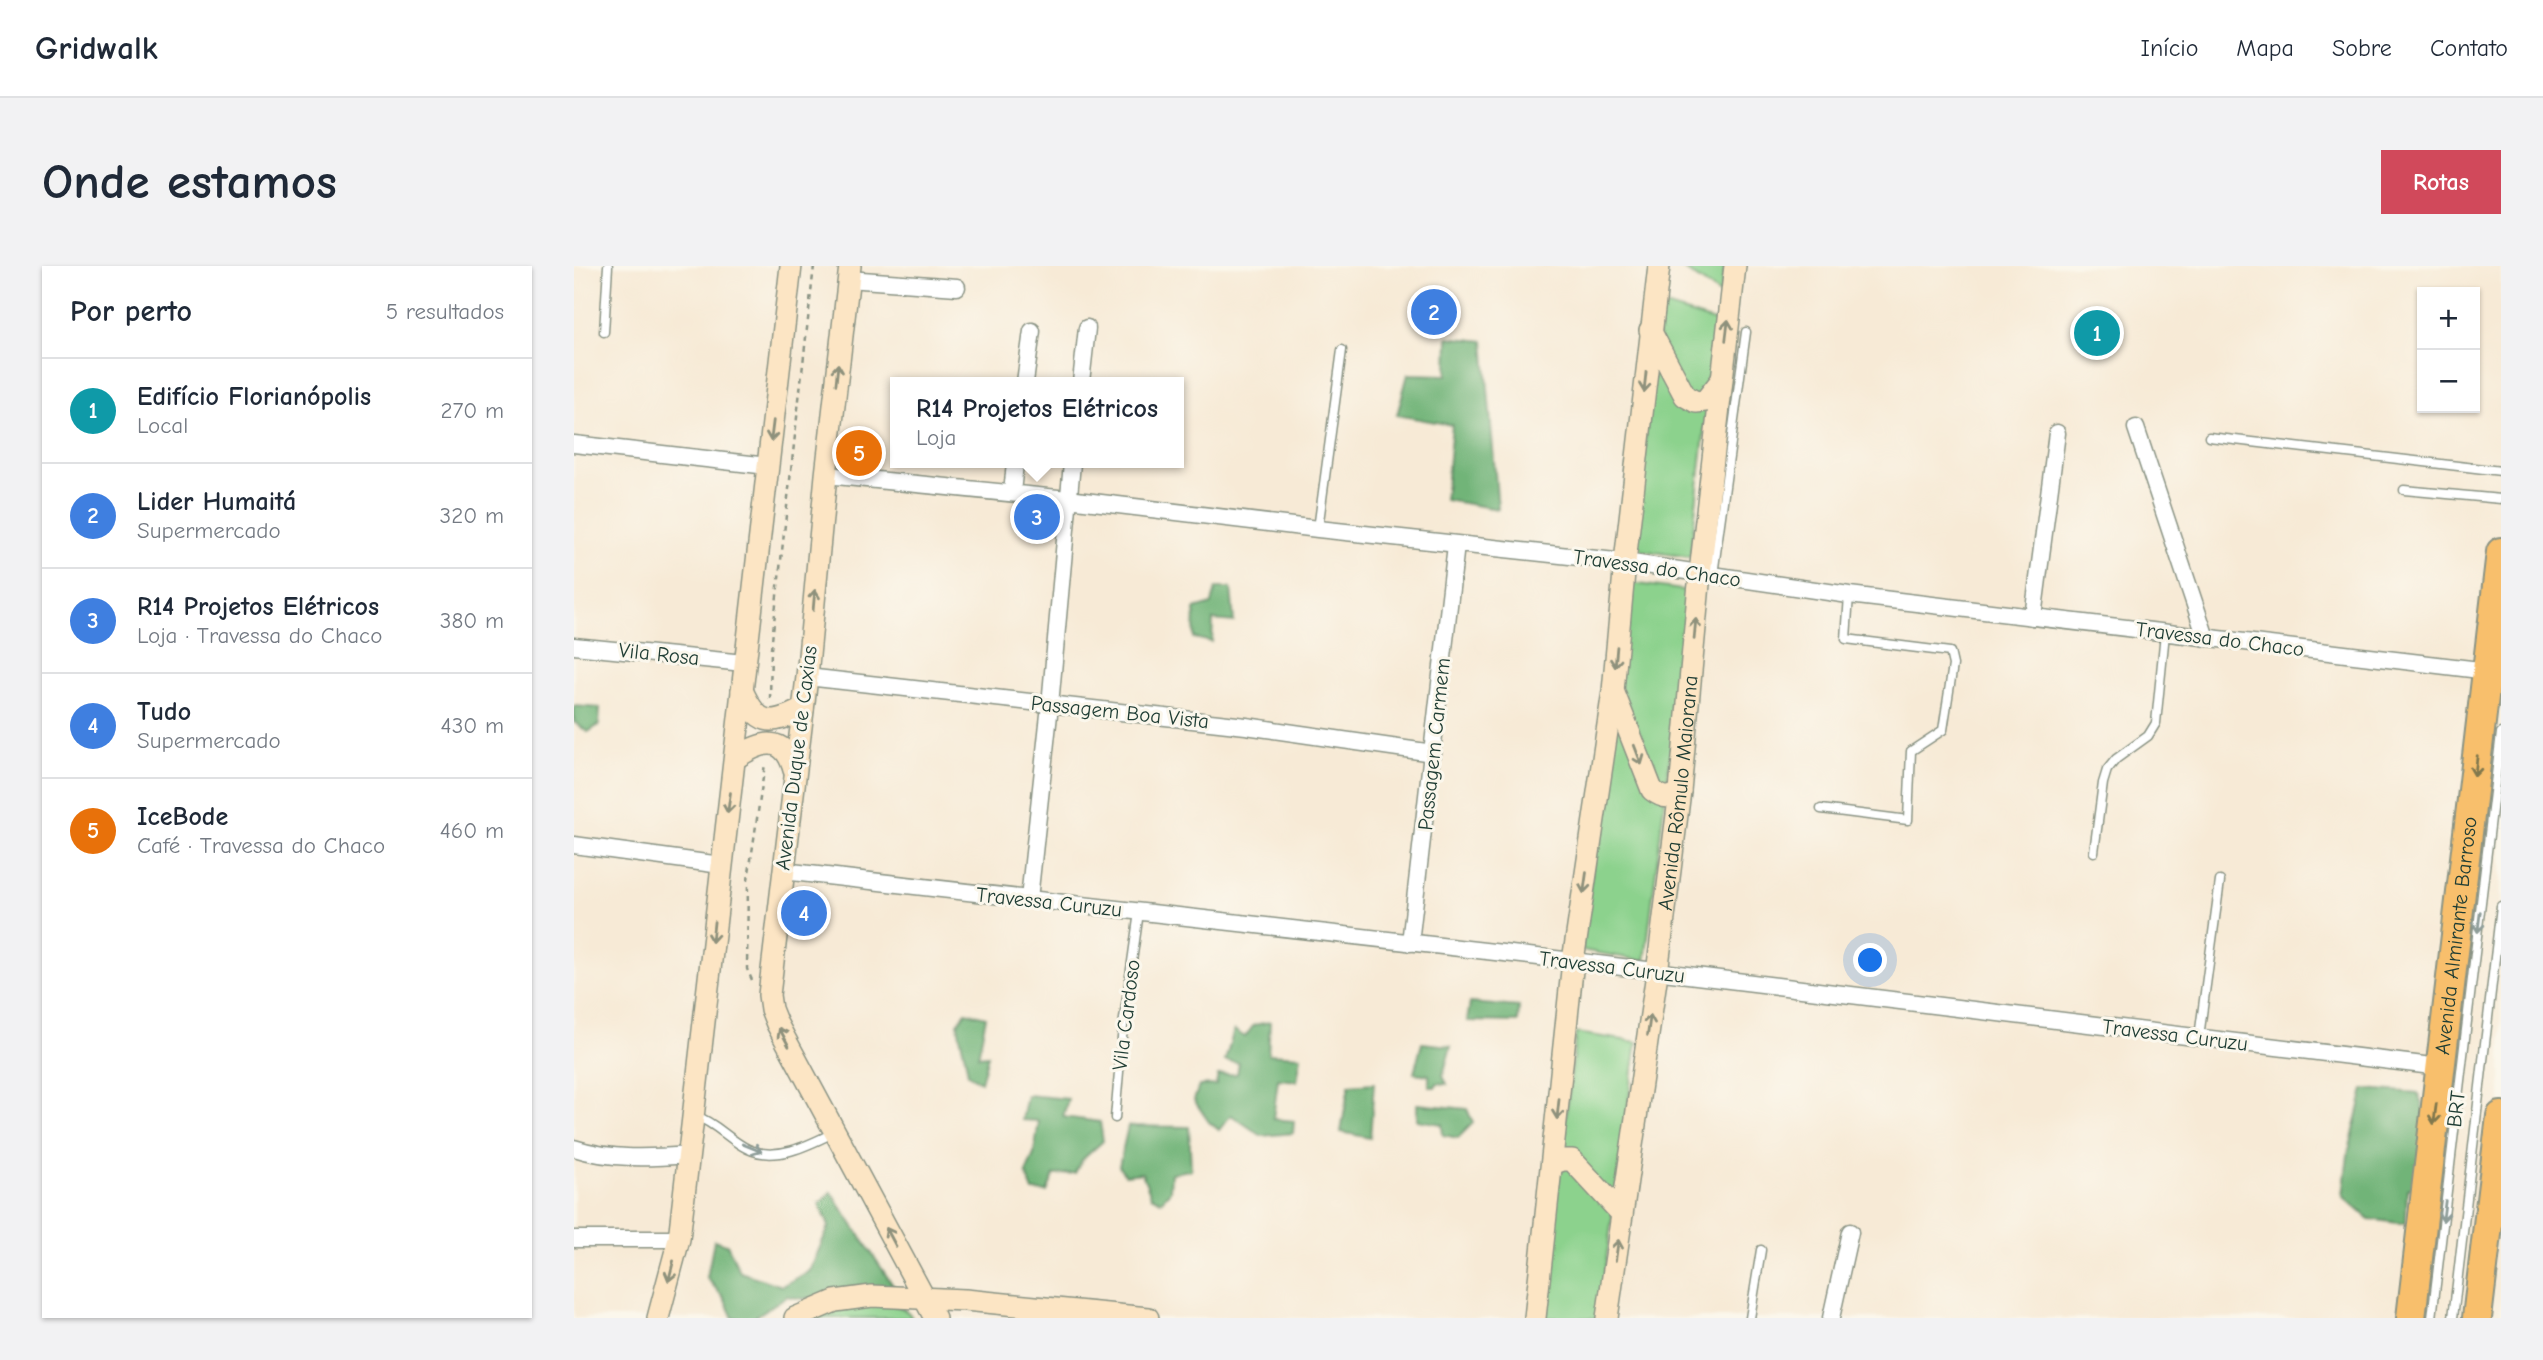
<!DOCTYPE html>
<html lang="pt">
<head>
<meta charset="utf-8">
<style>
  :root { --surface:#fff; --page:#f2f2f3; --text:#1f2937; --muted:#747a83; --line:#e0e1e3; --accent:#d1495b }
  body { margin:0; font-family:"Comic Neue",sans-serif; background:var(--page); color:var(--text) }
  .controls { position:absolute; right:21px; top:21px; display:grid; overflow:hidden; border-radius:0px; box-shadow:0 2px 5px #0004 }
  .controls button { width:63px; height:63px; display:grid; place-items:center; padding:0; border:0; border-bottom:2px solid var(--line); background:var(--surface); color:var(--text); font:35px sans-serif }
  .you { position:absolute; left:1297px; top:695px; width:24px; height:24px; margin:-18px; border:5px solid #fff; border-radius:50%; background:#1a73e8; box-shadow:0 0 0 10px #1a73e833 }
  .badge { display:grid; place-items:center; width:46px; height:46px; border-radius:50%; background:var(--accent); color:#fff; font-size:23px; font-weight:700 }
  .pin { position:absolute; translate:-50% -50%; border:4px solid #fff; box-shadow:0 2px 7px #0006 }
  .popup { position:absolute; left:316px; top:111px; width:294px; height:91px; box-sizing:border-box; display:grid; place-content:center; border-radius:0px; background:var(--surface); filter:drop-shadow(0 2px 5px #0005); font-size:23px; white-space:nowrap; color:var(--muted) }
  .popup b { font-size:26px; color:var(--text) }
  .popup::after { content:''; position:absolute; left:50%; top:100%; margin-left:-14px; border:14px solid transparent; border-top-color:var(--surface) }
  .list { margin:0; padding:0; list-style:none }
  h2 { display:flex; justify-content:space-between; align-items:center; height:91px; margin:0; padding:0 28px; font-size:30px }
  h2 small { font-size:23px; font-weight:400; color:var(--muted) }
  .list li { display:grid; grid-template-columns:46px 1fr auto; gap:21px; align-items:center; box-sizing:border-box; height:105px; padding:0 28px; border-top:2px solid var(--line) }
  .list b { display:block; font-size:26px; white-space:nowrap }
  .list p { margin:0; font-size:23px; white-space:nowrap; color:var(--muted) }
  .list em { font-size:23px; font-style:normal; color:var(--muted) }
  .map { position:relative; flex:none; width:1927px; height:1052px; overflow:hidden; border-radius:0px }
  header { display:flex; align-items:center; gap:42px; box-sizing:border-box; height:98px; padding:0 35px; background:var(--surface); border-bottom:2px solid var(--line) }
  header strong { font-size:33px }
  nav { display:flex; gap:38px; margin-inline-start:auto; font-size:24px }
  .intro { display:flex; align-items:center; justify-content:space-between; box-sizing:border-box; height:168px; padding:0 42px }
  h1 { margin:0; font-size:49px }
  .button { padding:18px 32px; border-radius:0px; background:var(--accent); color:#fff; font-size:24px; font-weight:700 }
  main { display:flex; gap:42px; padding:0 42px }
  aside { flex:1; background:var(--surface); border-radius:0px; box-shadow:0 2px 5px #0004 }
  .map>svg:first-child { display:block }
</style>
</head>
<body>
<header>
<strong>Gridwalk</strong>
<nav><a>Início</a><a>Mapa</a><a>Sobre</a><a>Contato</a></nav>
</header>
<div class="intro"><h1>Onde estamos</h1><a class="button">Rotas</a></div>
<main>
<aside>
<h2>Por perto<small>5 resultados</small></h2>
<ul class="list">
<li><span class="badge" style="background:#0f9aa8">1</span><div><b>Edifício Florianópolis</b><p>Local</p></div><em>270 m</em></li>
<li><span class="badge" style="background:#3f7fe0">2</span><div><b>Lider Humaitá</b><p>Supermercado</p></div><em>320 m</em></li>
<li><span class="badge" style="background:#3f7fe0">3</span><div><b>R14 Projetos Elétricos</b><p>Loja · Travessa do Chaco</p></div><em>380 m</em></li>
<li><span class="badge" style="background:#3f7fe0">4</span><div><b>Tudo</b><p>Supermercado</p></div><em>430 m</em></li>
<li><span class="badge" style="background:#e8710a">5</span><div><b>IceBode</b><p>Café · Travessa do Chaco</p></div><em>460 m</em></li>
</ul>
</aside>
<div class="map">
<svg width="1927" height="1052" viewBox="0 0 1927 1052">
  <rect width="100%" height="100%" fill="#fbf7ec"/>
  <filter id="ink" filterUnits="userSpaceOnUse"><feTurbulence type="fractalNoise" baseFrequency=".0143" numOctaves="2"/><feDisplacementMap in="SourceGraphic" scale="14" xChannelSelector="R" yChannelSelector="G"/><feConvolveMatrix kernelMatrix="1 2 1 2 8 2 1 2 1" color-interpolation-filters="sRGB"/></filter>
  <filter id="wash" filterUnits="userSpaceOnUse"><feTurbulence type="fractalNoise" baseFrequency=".00686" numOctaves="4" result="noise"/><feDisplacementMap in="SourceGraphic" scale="28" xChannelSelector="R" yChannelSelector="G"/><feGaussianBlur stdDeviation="1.57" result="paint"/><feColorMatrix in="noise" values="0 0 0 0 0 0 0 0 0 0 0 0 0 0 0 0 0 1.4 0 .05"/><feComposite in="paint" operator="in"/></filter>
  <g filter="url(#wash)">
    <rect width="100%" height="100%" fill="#f7ead6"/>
    <g fill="#8cd28d" stroke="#568860" stroke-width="2">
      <path d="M1105,0h46l-5,28z"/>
      <path d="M1088,39l55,17 -27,235 -59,-8z"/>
      <path d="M1057,317l59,8 -45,370 -64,-11z"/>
      <path d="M1002,767l61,9 -39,276h-57z"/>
      <path d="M277,1037c19,1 52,-4 61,15h-105z"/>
    </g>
    <g fill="#71b478" stroke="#487856" stroke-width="2">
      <path d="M874,71l36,4 14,168 -53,-9 7,-75 -55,-10 11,-41 39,1z"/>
      <path d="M642,322h15l3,34 -21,-2 -1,22 -18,-4 1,-29 17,-5z"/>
      <path d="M0,440l26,2 -1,17 -11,7 -14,-10z"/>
      <path d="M896,737l49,4 -1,15 -51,-1z"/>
      <path d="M392,746l20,5 -8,39 10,-1 -7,27 -13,-8c-2,-18 -8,-33 -10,-51z"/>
      <path d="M696,756l-2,32 33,2 -4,25 -19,-2 -5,40 21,2 -1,12 -31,3 -31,-21 -12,15 -10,-8 -15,-22 5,-14 17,-1 2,-10 19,-1 2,-11 -14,-2 9,-31 11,7 9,-12z"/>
      <path d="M848,777l29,3 -8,29 4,9 -10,-1 -2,4h-6v-12l-15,-2z"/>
      <path d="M800,817l-4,55 -29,-6 8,-47z"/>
      <path d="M1790,823l54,4 6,17 -3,78 -14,1 -1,35 -37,-5 -26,-23 5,-41z"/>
      <path d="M453,829l41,4 -5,18 37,5 3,19 -21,19 -7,13 -21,2 -7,17 -14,-1 -7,-18 8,-19 5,-33 -17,-1z"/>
      <path d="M843,838l50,5 6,14 -15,15 -15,-3 -1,-11 -25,-4z"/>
      <path d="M554,860l61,1 2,43 -20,3 -1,18 -9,10 -10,-5 -9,-23 -17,2 -6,-9z"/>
      <path d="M257,926l63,95 -91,12 -16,-3 -34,22h-20l-9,-20 -17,-20 7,-38 13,4 13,28 42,14 28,-15 19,-45 -10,-22z"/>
    </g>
  </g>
  <g filter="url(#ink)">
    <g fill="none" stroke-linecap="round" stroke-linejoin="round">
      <defs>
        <g id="lane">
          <path d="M30,66l4,-66"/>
          <path d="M1635,171l292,34"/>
          <path d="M1830,224l97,9"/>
          <path d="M744,263l24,-179"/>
          <path d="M1139,309l33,-243"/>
          <path d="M1247,543l87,11 3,-69 32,-21 10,-65 -3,-13 -104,-13 3,-44"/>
          <path d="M1520,586l9,-69 4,-13 9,-11 32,-23 8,-13 9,-90"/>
          <path d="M1625,771l21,-156"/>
          <path d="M122,850c20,7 33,24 52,33 28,13 61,-4 85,-16"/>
          <path d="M541,852l8,-92 16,-114"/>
          <path d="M1176,1052l11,-68"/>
          <path d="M1858,1052l69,-585"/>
          <path d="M1879,1052l48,-412"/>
        </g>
        <g id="street">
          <path d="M274,13l109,8"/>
          <path d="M451,116l7,-51"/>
          <path d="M507,116l6,-54"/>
          <path d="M1562,162l70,210"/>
          <path d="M0,178l194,22"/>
          <path d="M252,209l242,24 250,30 307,33 224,33 639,76"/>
          <path d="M438,227l3,-30"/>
          <path d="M1459,351l24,-184"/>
          <path d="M0,380l170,17"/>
          <path d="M233,411l439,49 187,27"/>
          <path d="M0,579l147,20"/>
          <path d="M209,605l790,90 867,106"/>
          <path d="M455,633l21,-194 22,-242"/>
          <path d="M836,677l46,-398"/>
          <path d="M0,882c37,12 76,10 115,7"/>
          <path d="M0,973h105"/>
          <path d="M1257,1052l19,-86"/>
        </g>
        <g id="secondary">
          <path d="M276,0l-24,209 -19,202 -38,318 2,14 6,15 158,294"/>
          <path d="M1076,64l35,66 11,6 9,-1 15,-19"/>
          <path d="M168,424c16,36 28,36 61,19"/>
          <path d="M1040,427l38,97c10,8 18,10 28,1"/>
          <path d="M162,492c26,-17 48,-24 58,12"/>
          <path d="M978,898l11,-4h9l50,54"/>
          <path d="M84,1052l21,-79 112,-973"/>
          <path d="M221,1052l40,-17 37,-5 93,4 183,18"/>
          <path d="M961,1052l38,-357 40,-270 12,-129 34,-296"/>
          <path id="s1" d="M1033,1052l50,-345 23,-182 20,-218 35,-307"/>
        </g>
        <g id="highway">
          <path id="s2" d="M1837,1052l90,-766"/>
          <path d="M1903,1052l24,-202"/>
        </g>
      </defs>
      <use href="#lane" stroke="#8b9485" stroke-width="11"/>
      <use href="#street" stroke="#8b9485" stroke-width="19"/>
      <use href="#secondary" stroke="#8b9485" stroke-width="24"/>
      <use href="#highway" stroke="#8b9485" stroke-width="32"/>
      <g stroke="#8b9485" stroke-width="2.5" stroke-dasharray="5 5" stroke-linecap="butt">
        <path d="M196,433l1,-50 43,-383"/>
        <path d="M178,714l-5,-11 1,-89 17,-116"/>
      </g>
      <use href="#lane" stroke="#fff" stroke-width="8"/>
      <use href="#street" stroke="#fff" stroke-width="16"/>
      <use href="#secondary" stroke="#fce5c4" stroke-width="21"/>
      <use href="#highway" stroke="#f8bf6c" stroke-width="28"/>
    </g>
    <defs><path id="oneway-shaft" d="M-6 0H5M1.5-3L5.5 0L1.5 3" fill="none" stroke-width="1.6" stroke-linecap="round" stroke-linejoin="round" transform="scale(1.75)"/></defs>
    <g stroke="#8e917c">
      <use href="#oneway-shaft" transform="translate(1153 64) rotate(-83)"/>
      <use href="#oneway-shaft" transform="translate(263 108) rotate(-84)"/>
      <use href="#oneway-shaft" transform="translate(1071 116) rotate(96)"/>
      <use href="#oneway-shaft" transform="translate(198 165) rotate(97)"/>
      <use href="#oneway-shaft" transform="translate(240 334) rotate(-85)"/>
      <use href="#oneway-shaft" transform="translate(1121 363) rotate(-85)"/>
      <use href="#oneway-shaft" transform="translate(1042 391) rotate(95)"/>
      <use href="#oneway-shaft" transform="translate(1064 489) rotate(69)"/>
      <use href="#oneway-shaft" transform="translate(155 537) rotate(98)"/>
      <use href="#oneway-shaft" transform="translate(1011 617) rotate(98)"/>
      <use href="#oneway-shaft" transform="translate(139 666) rotate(96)"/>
      <use href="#oneway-shaft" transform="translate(1075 759) rotate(-82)"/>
      <use href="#oneway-shaft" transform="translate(210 771) rotate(-118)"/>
      <use href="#oneway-shaft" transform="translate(984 843) rotate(96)"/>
      <use href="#oneway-shaft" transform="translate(317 971) rotate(-118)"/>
      <use href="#oneway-shaft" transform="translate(1043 984) rotate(-82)"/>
      <use href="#oneway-shaft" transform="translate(97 1005) rotate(104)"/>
    </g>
    <g stroke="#81784d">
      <use href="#oneway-shaft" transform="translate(1902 500) rotate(97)"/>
      <use href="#oneway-shaft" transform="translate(1861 848) rotate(97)"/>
    </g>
    <g stroke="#8f9e9a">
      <use href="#oneway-shaft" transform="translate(1905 656) rotate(97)"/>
      <use href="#oneway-shaft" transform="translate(178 882) rotate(22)"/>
      <use href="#oneway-shaft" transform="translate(1870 945) rotate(97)"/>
    </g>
  </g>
  <g text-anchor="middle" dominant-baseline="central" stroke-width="6" stroke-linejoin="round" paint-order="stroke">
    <g font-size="21" fill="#1f3d34" stroke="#fbf7ec">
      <text transform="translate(1083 302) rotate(8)">Travessa do Chaco</text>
      <text transform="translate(1646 373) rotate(7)">Travessa do Chaco</text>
      <text transform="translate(85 388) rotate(6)">Vila Rosa</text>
      <text transform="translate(546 446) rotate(6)">Passagem Boa Vista</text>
      <text transform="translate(860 478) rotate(-84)">Passagem Carmem</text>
      <text transform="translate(222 492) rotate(-83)">Avenida Duque de Caxias</text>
      <text stroke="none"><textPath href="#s1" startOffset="530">Avenida Rômulo Maiorana</textPath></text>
      <text transform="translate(475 636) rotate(6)">Travessa Curuzu</text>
      <text stroke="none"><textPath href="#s2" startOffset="385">Avenida Almirante Barroso</textPath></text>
      <text transform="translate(1038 701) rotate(7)">Travessa Curuzu</text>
      <text transform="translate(552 749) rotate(-83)">Vila Cardoso</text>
      <text transform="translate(1601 769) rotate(7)">Travessa Curuzu</text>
      <text transform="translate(1882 843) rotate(-83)">BRT</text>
    </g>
  </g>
</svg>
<div class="controls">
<button>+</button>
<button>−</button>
</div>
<div class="you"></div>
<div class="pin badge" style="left:1523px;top:67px;background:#0f9aa8">1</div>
<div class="pin badge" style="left:860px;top:46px;background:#3f7fe0">2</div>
<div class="pin badge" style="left:463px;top:251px;background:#3f7fe0">3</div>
<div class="popup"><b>R14 Projetos Elétricos</b>Loja</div>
<div class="pin badge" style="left:230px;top:647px;background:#3f7fe0">4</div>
<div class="pin badge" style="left:285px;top:187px;background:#e8710a">5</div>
</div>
</main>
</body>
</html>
